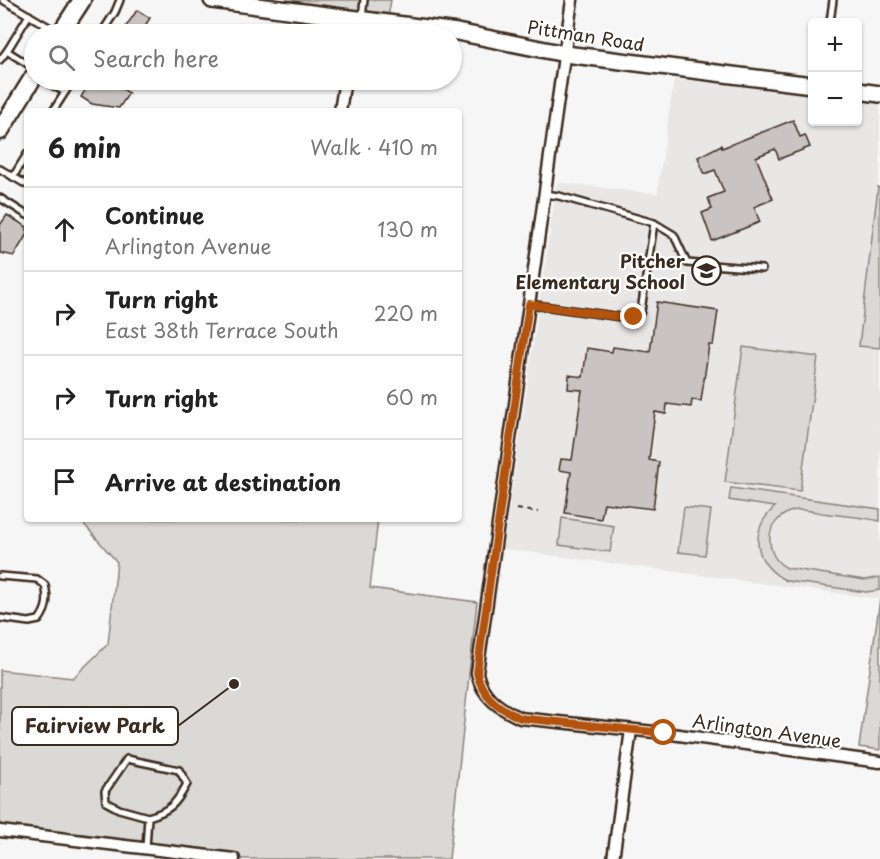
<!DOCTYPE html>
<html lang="en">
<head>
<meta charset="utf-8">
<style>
  :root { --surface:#fff; --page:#f6f6f6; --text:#222; --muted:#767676; --line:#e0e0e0 }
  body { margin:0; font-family:"Playpen Sans",sans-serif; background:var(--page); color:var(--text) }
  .controls { position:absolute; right:18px; top:18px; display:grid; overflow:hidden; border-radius:6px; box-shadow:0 2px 4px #0004 }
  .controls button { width:54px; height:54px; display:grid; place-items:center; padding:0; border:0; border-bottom:2px solid var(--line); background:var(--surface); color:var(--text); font:30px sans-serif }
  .stop { position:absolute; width:18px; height:18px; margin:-14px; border:4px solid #b45309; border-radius:50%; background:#fff }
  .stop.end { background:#b45309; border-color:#fff; box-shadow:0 2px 6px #0008 }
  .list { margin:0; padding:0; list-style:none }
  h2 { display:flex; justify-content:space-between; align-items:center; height:78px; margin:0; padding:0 24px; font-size:26px }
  h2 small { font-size:20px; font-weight:400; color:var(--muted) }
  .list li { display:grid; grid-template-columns:39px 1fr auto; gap:18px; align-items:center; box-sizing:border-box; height:84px; padding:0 24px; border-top:2px solid var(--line) }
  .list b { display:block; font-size:22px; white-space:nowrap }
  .list p { margin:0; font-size:20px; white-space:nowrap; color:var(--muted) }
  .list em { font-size:20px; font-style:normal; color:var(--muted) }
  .icon { flex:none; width:33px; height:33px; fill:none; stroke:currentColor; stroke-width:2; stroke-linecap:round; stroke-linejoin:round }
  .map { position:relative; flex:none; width:880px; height:859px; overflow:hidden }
  .search { position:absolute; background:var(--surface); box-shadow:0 2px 4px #0004; left:24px; top:24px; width:438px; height:66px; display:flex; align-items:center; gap:15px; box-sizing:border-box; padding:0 21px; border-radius:33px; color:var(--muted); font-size:22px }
  .panel { position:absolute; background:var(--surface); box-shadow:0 2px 4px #0004; left:24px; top:108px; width:438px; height:414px; border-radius:6px }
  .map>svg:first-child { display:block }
</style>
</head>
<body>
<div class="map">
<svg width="880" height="859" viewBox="0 0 880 859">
  <rect width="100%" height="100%" fill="#f7f6f6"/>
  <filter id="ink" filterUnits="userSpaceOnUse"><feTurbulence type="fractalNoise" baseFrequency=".0167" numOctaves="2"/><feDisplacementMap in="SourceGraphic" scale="12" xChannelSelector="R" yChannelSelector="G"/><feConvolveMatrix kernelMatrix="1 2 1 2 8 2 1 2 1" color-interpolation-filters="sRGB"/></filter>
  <g filter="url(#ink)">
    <path fill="#e9e7e6" d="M674,79l138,16v27h46v-22l22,2v68l-21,176 21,2v251l-377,-50 54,-367 100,12z"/>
    <g fill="#dbd9d6" stroke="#8b827a" stroke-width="1.5">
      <path d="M263,0h128l-4,23z"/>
      <path d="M878,187l2,1v160l-21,-2z"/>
      <path d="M743,347l75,10 -18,134 -75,-9z"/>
      <path d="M731,488l149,21v12c-16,-4 -34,-5 -51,-7 -10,-1 -22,-5 -32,-4 -16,2 -29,17 -27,32 1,12 7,21 17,26l78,12 15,-3v13l-14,2 -79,-11c-32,-15 -40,-50 -12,-74l-46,-7z"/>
      <path d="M684,507l27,3 -6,45 -27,-3z"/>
      <path d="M562,518l52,8 -4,26 -51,-7z"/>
      <path d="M82,519h296l-8,69 107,14 -28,257h-215l-234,-28v-161l73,8 35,-34 9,-82 -35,-40z"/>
      <path d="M880,599v151l-21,-3z"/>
    </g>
    <g fill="#c9c3c1" stroke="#3b2a1e" stroke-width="1.5">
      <path d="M137,10l13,8 -10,16h-19z"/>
      <path d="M78,80h30l21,13 -10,15 -27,-4 -11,-7 5,-8 -9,-6z"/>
      <path d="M793,120l7,17 5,-2 5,12 -31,12 -4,-10 -19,8 17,42 -19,8 6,15 -48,19 -10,-28 10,-4 -4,-11 16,-6 -9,-22 -11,4 -6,-17 23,-12 1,3z"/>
      <path d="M7,215l20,12v7l-13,22 -14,-3v-28z"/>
      <path d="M657,302l61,9 -5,34h-4l-8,56 -9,-1 -1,7 -24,-3 -1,10 -11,-2 -6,48 10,2 -6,47 -49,-6 -3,16 -36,-6 6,-41 -12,-2 2,-11 11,1 10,-70 -14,-1 1,-14 14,2 4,-29 25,4 1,-5 37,5z"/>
    </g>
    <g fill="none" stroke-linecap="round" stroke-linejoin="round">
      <defs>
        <g id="lane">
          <path d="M3,0l56,33"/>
          <path d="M29,15l-22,36 27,17"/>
          <path d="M362,18l2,-18"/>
          <path d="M830,22l3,-22"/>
          <path d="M101,34l14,-22 5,-12"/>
          <path d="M0,60l7,-9"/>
          <path d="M43,80l22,12"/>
          <path d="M53,111l20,-31"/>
          <path d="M0,169l27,16"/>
          <path d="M13,177l14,-23"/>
          <path d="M545,194l14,2 95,27 20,12 13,28 75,6"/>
          <path d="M0,198l27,17"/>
          <path d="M529,304l99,14 11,-3 2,-4 13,-88"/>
          <path d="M0,576l37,3 8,6c3,13 3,23 -6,35l-10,2 -29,-4"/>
          <path d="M146,848l2,-31c22,-6 28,-13 39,-33l-8,-14 -52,-11 -22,32 1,11 13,7 29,8"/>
        </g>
        <g id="street">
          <path d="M572,0l-95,673c5,24 22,35 43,45l144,15 216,29"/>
          <path d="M351,34l3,-16"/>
          <path d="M340,111l5,-31"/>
          <path d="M0,831l234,28"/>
          <path d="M613,859l18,-129"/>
        </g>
        <g id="secondary">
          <path d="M212,0l245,32 108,22 247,31"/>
          <path d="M858,91l22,3"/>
        </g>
        <g id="primary">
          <path d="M60,34l22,-34"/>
          <path d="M0,131l34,-55"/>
        </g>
      </defs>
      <use href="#lane" stroke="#3b2a1e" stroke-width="10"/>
      <use href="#street" stroke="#3b2a1e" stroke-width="15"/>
      <use href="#secondary" stroke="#3b2a1e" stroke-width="20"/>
      <use href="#primary" stroke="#3b2a1e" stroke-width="21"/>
      <path stroke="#3b2a1e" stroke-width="2" stroke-dasharray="6 4.5" stroke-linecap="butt" d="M516,509l22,3"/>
      <use href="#lane" stroke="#fff" stroke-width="5"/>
      <use href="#street" stroke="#fff" stroke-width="10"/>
      <use href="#secondary" stroke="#fff" stroke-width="15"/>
      <use href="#primary" stroke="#fff" stroke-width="16"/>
    </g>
  </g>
  <g fill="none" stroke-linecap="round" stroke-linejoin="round" filter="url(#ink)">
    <path stroke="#b45309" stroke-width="8" d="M634,317l-6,1 -99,-14 -52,369c5,24 22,35 43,45l144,15"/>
  </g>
  <defs>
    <symbol id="school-ring" viewBox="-11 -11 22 22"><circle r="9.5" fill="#fff" stroke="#3b2a1e" stroke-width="1.5"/><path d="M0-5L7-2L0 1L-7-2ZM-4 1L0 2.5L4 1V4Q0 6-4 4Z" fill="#3b2a1e"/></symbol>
  </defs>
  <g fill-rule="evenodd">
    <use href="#school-ring" x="690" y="254" width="33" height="33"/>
  </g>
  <g text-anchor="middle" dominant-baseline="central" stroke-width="4.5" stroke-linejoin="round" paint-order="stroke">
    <g font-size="18" fill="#3b2a1e" stroke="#fff">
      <text transform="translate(586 35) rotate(9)">Pittman Road</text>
      <text transform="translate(767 730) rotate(8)">Arlington Avenue</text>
    </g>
    <g font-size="18" font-weight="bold" fill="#3b2a1e" stroke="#fff" text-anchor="end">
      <text x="685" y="260">Pitcher<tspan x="685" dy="21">Elementary School</tspan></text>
    </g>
  </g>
  <path fill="none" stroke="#3b2a1e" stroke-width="2" d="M234 684L178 726"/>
  <circle fill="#3b2a1e" stroke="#fff" stroke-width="2" cx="234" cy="684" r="6"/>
  <rect fill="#fff" stroke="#3b2a1e" stroke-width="2" x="12" y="707" width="166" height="38" rx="6"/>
  <g font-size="20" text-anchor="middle" font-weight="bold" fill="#3b2a1e">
    <text x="95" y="733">Fairview Park</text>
  </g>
</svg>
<div class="controls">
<button>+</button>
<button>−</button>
</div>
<div class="stop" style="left:664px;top:733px"></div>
<div class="stop end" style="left:634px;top:317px"></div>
<div class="search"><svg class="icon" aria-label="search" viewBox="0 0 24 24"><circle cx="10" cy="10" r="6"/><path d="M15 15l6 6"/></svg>Search here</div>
<section class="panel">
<h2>6 min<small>Walk · 410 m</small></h2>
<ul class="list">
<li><svg class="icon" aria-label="ahead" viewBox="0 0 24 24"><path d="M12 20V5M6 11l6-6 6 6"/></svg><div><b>Continue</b><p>Arlington Avenue</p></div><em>130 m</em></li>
<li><svg class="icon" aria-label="right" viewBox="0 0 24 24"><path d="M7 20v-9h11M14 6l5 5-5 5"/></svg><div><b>Turn right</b><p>East 38th Terrace South</p></div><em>220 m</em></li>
<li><svg class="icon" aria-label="right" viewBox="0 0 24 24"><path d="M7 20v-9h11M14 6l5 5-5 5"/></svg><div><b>Turn right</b></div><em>60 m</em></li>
<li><svg class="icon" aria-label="arrive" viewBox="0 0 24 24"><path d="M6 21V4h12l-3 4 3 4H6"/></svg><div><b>Arrive at destination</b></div></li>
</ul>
</section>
</div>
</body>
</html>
